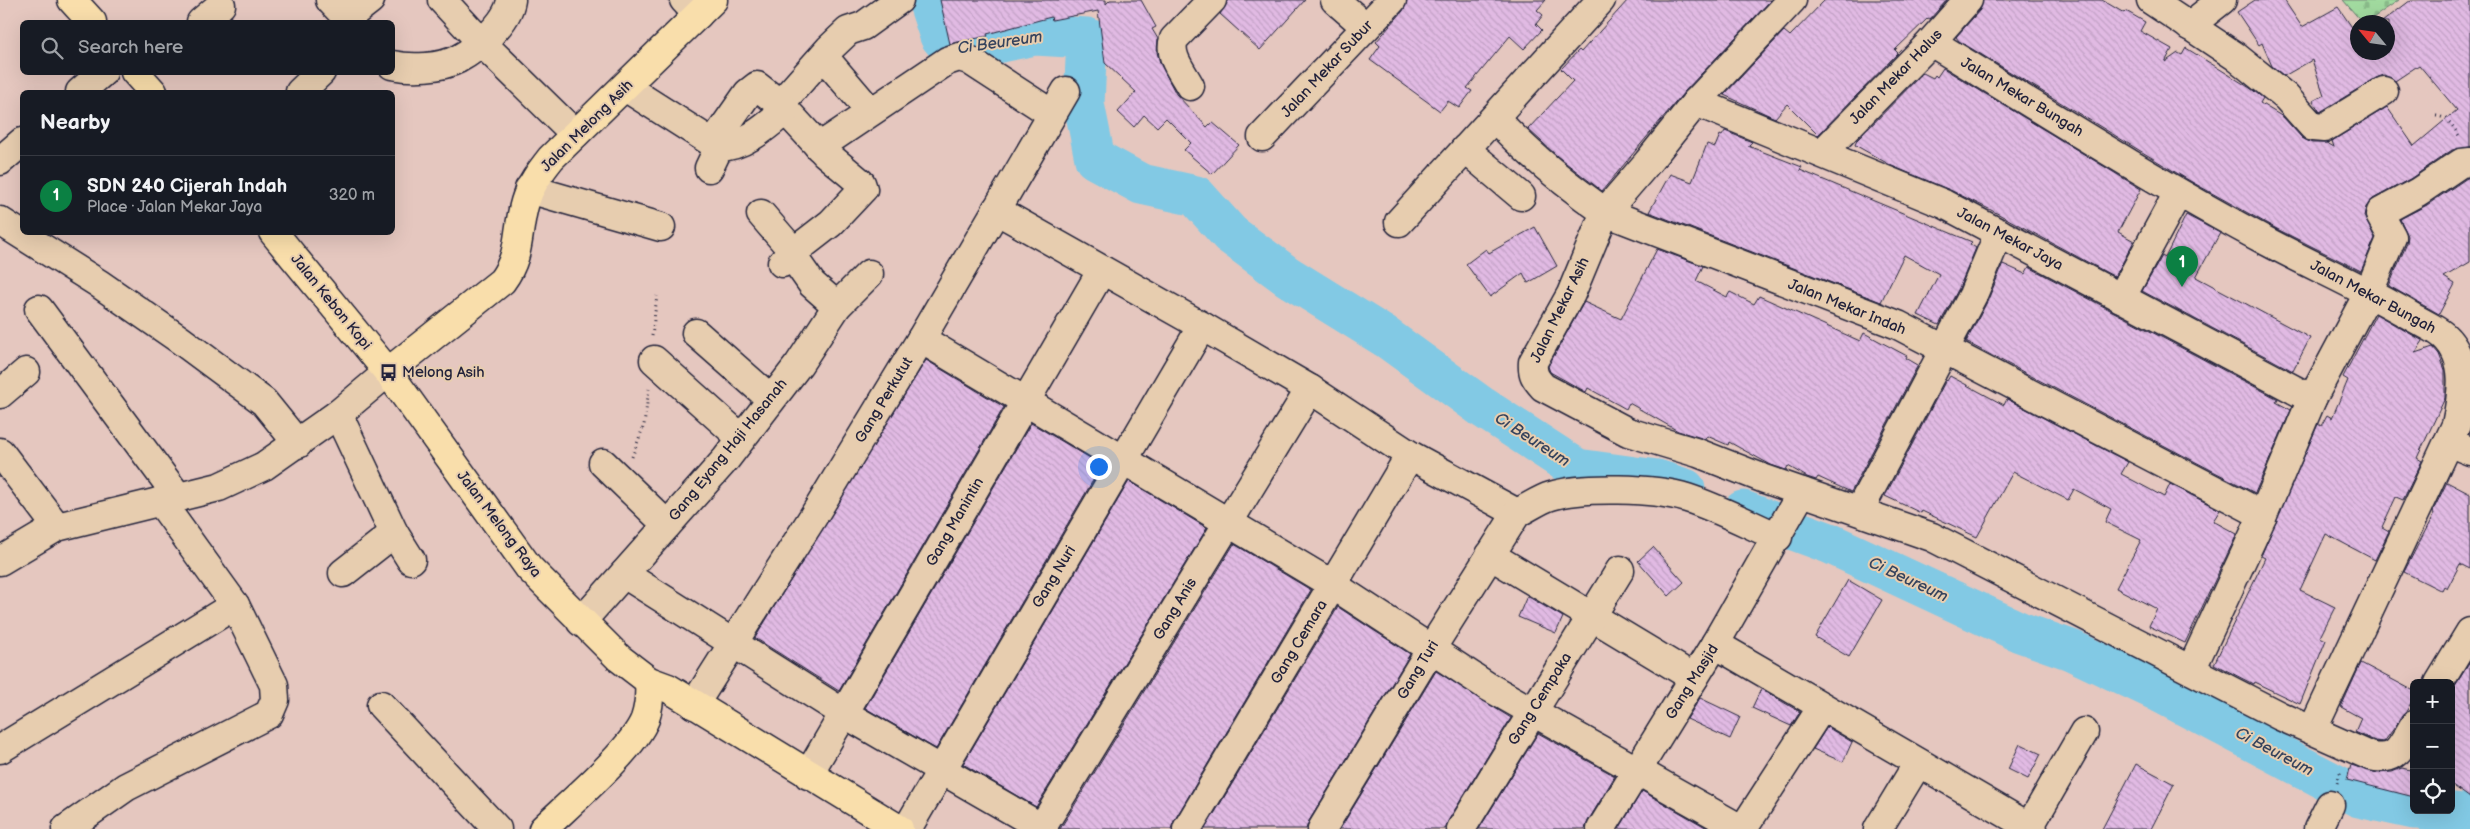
<!DOCTYPE html>
<html lang="en">
<head>
<meta charset="utf-8">
<style>
  :root { --surface:#171b24; --page:#242831; --text:#f1f3f6; --muted:#9ea1a6; --line:#363941; --accent:#0b8043 }
  body { margin:0; font-family:"Balsamiq Sans",sans-serif; background:var(--page); color:var(--text) }
  .controls { position:absolute; right:15px; bottom:15px; display:grid; overflow:hidden; border-radius:8px; box-shadow:0 5px 20px #0002 }
  .controls button { width:45px; height:45px; display:grid; place-items:center; padding:0; border:0; border-bottom:1px solid var(--line); background:var(--surface); color:var(--text); font:25px sans-serif }
  .compass { position:absolute; left:2350px; top:15px; width:45px; height:45px; border-radius:50%; background:var(--surface); box-shadow:0 5px 20px #0002; rotate:299deg }
  .you { position:absolute; left:1098px; top:466px; width:18px; height:18px; margin:-12px; border:4px solid #fff; border-radius:50%; background:#1a73e8; box-shadow:0 0 0 8px #1a73e833 }
  .badge { display:grid; place-items:center; width:32px; height:32px; border-radius:50%; background:var(--accent); color:#fff; font-size:16px; font-weight:700 }
  .pin { position:absolute; translate:-50% -41px; filter:drop-shadow(0 1px 2px #0008) }
  .pin::after { content:''; position:absolute; top:26px; width:18px; height:15px; background:inherit; clip-path:polygon(0 0,100% 0,50% 100%) }
  .list { margin:0; padding:0; list-style:none }
  h2 { display:flex; justify-content:space-between; align-items:center; height:65px; margin:0; padding:0 20px; font-size:21px }
  h2 small { font-size:16px; font-weight:400; color:var(--muted) }
  .list li { display:grid; grid-template-columns:32px 1fr auto; gap:15px; align-items:center; box-sizing:border-box; height:80px; padding:0 20px; border-top:1px solid var(--line) }
  .list b { display:block; font-size:19px; white-space:nowrap }
  .list p { margin:0; font-size:16px; white-space:nowrap; color:var(--muted) }
  .list em { font-size:16px; font-style:normal; color:var(--muted) }
  .icon { flex:none; width:28px; height:28px; fill:none; stroke:currentColor; stroke-width:2; stroke-linecap:round; stroke-linejoin:round }
  .map { position:relative; flex:none; width:2470px; height:829px; overflow:hidden }
  .search { position:absolute; background:var(--surface); box-shadow:0 5px 20px #0002; left:20px; top:20px; width:375px; height:55px; display:flex; align-items:center; gap:12px; box-sizing:border-box; padding:0 18px; border-radius:8px; color:var(--muted); font-size:19px }
  .panel { position:absolute; background:var(--surface); box-shadow:0 5px 20px #0002; left:20px; top:90px; width:375px; height:145px; border-radius:8px }
  .map>svg:first-child { display:block }
</style>
</head>
<body>
<div class="map">
<svg width="2470" height="829" viewBox="0 0 2470 829">
  <defs>
    <pattern id="cemetery-stones" width="16" height="16" patternUnits="userSpaceOnUse" patternTransform="scale(1.25)"><rect width="16" height="16" fill="#a1da9f"/><path d="M2 7V4a2 2 0 0 1 4 0v3zM10 15v-3a2 2 0 0 1 4 0v3z" fill="#8abb8a"/></pattern>
    <pattern id="building-back-hatch" width="6" height="6" patternUnits="userSpaceOnUse" patternTransform="scale(1.25)"><rect width="6" height="6" fill="#e1bae3"/><path d="M-1 5l2 2M0 0l6 6M5-1l2 2" fill="none" stroke="#c1a0c4"/></pattern>
  </defs>
  <rect width="100%" height="100%" fill="#e5c7bf"/>
  <filter id="ink" filterUnits="userSpaceOnUse"><feTurbulence type="fractalNoise" baseFrequency=".02" numOctaves="2"/><feDisplacementMap in="SourceGraphic" scale="10" xChannelSelector="R" yChannelSelector="G"/><feConvolveMatrix kernelMatrix="1 2 1 2 8 2 1 2 1" color-interpolation-filters="sRGB"/></filter>
  <g filter="url(#ink)">
    <path fill="url(#cemetery-stones)" stroke="#627e6d" d="M2343,0h56l-32,22h-5z"/>
    <g fill="none" stroke-linecap="round" stroke-linejoin="round">
      <g stroke="#82c9e4" stroke-width="41">
        <path d="M928,0l12,36 13,16 82,-17 52,3 -3,66 11,55 46,25 55,12 34,38 57,42 100,62 95,69 95,62 80,11 28,9"/>
        <path d="M1743,511l86,32 191,89 51,18 87,41 201,106 55,12"/>
        <path d="M2424,810l46,5"/>
      </g>
    </g>
    <g fill="url(#building-back-hatch)" stroke="#22223b">
      <path d="M940,0h166v4l4,-4h31l15,27 -4,2 6,10 -1,13 3,11 16,31 31,33 5,-5 27,23 -27,29 -28,-24 7,-7 -25,-25 -9,9 -13,-12 -10,12 -16,-15 18,-20 -31,-29 -7,-52 -46,9 -1,-3 -64,17 1,2 -38,8z"/>
      <path d="M1229,0h76l-45,50 -40,-36z"/>
      <path d="M1407,0h139l-9,10 6,5 -7,9 6,6 -18,19 -14,-13 -43,52 5,3 -13,17 -11,-7 -8,10 -70,-51 10,-14 -4,-4 27,-31z"/>
      <path d="M1628,0h143l-86,91 -83,100 -45,-35 -29,-27 45,-48 -12,-12 18,-19 2,2z"/>
      <path d="M1825,0h122l-17,19 -2,-1 -33,32 3,3 -80,82 -31,-31 -12,14 -51,-23 60,-64 6,5z"/>
      <path d="M1983,0h119l22,13 2,-2 19,11 -5,9 32,18 -7,13 13,-9 4,2 4,-7 64,40 13,10 -3,5 23,14 19,21 10,5h15l7,4 -2,-6 55,-34 27,39 43,-36 -38,-45 -24,16 -11,-6 -8,3 -56,34 -7,-11 11,-6 -12,-35 -28,16 -12,-10 -10,-23 -3,2 -22,-33 18,-12h29l18,27 36,-20 20,29v16h30v-30h-6l29,-22h59v147l-18,3 -42,29 -37,20 -7,8 -2,9 11,22 -14,33 -86,-43 -85,-47 -231,-140 -3,-4 24,-27z"/>
      <path d="M1943,68l198,121 -23,43 16,9 -19,36 -124,-67 -41,-20 -58,-24 -37,-21 2,-5 66,-67 10,5 2,-3 2,2z"/>
      <path d="M1725,131l27,11 -4,4 54,21 -2,3 172,72 -2,2 6,4 -17,40 -20,37 -21,-10 21,-41 -35,-19 -23,47 -232,-90 21,-38 22,8 15,-38 8,3 5,-12 2,1z"/>
      <path d="M2467,178h3v84l-26,15 11,7 -16,30 -50,-28 18,-43 1,-7 -8,-17 27,-14z"/>
      <path d="M2186,215l34,18 -24,44 114,61 -17,33 -151,-80 20,-35 3,2z"/>
      <path d="M1535,227l22,39 -29,17 -5,-10 -33,24 -24,-33 20,-15 3,4z"/>
      <path d="M1657,249l46,17 -7,15 31,16 3,-5 24,12 5,-8 101,45 4,-8 43,23 -1,2 12,7 -67,127 -33,-15 -2,3 -9,-3 -19,-11 -2,4 -15,-5 -42,-23 -1,3 -21,-9 -2,3 -27,-8 -49,-28 -3,6 -38,-21 -2,4 -36,-20 -2,-6 36,-64 37,17z"/>
      <path d="M2003,264l22,10 4,-7 249,132 -2,3 15,8 -36,83 -289,-151 21,-40z"/>
      <path d="M2376,314l47,27 -8,12 18,-6 6,7 6,16v28l-28,60 5,3 -19,39 -7,-3 -14,30 7,4 -14,29 -49,-26 -12,26 -14,30 35,17 -15,30 6,3 -26,64 -46,-22 -1,2 -39,-20 51,-106 -4,-2 57,-132 3,2 6,-11 5,3 16,-38 -5,-3z"/>
      <path d="M926,360l78,47 -165,284 -84,-53z"/>
      <path d="M1950,376l54,29 3,-6 121,63 -7,12 43,23 6,-13 50,26 -7,11 24,13 -52,109 -36,-17 8,-17 -41,-21 25,-48 -36,-18 6,-13 -37,-20 -6,11 -55,-28 -36,65 -55,-26 -1,2 -36,-17 61,-116 1,1z"/>
      <path d="M1031,423l71,42 -166,284 -71,-41z"/>
      <path d="M1129,481l78,47 -171,279 -73,-43z"/>
      <path d="M2447,482l23,12v75l-10,-5 -13,25 -3,-2 -2,4 -38,-19 30,-58 -2,-1z"/>
      <path d="M1234,544l77,46 -137,231 -3,8h-111z"/>
      <path d="M1653,547l31,35 -15,14 -31,-35z"/>
      <path d="M1848,580l34,20 -33,57 -34,-20z"/>
      <path d="M1527,596l36,21 -7,16 -38,-16z"/>
      <path d="M1338,607l72,47 -101,167 -3,8h-101z"/>
      <path d="M2470,662v136l-19,-14v-92z"/>
      <path d="M2361,663l53,28v6l-8,15 -22,30 -9,-1 -20,-9 6,-14 -20,-11z"/>
      <path d="M1436,671l75,47 -63,103 -3,8h-105z"/>
      <path d="M1761,689l39,23 -9,14 -39,-18z"/>
      <path d="M1700,698l40,19 -10,22 -43,-20z"/>
      <path d="M1827,727l25,15 -9,20 -30,-13z"/>
      <path d="M1538,733l77,43 -27,45 -3,8h-106z"/>
      <path d="M2020,744l21,10 -13,25 -20,-10z"/>
      <path d="M2136,764l38,20 -23,45h-49z"/>
      <path d="M2351,765l26,8 15,-1 10,-4 12,3v26l-67,-17z"/>
      <path d="M1642,791l67,38h-90z"/>
    </g>
    <g fill="none" stroke-linecap="round" stroke-linejoin="round">
      <defs>
        <g id="minor">
          <path d="M330,0l21,22"/>
          <path d="M442,0l39,42 94,92"/>
          <path d="M684,0l14,15"/>
          <path d="M1335,0l31,27"/>
          <path d="M1792,0l-96,102 -48,60 -43,50 -34,82 -38,68c-1,12 2,16 10,25l85,45 70,21 64,25 170,59 348,179 90,40c28,7 31,-10 44,-31"/>
          <path d="M2151,0l84,56 51,41 27,30 11,1 60,-37"/>
          <path d="M347,18l23,-18"/>
          <path d="M201,22l20,-17"/>
          <path d="M2189,26l33,-26"/>
          <path d="M1931,42c111,68 222,139 337,200 47,25 95,46 141,73 11,7 26,13 35,21 25,23 18,60 12,89l-143,304"/>
          <path d="M824,57l46,54"/>
          <path d="M392,65c19,4 49,3 66,-6 19,-10 50,-37 53,-59"/>
          <path d="M1190,86c-8,-15 -22,-30 -16,-47l38,-39"/>
          <path d="M625,87l94,60"/>
          <path d="M80,92l23,-20"/>
          <path d="M300,92l21,-20"/>
          <path d="M1696,102l248,102 368,195"/>
          <path d="M780,104l49,-55 19,-18 15,-5 36,-26"/>
          <path d="M1495,118c33,36 70,66 110,94l293,113 365,190"/>
          <path d="M1262,137l130,-137"/>
          <path d="M713,143l35,-50 9,-7 23,18 45,49 36,30 2,6 -32,34 -40,31 21,30 25,22"/>
          <path d="M819,147l128,-86 12,-4 10,3 83,54"/>
          <path d="M1465,149l56,47"/>
          <path d="M1823,152l108,-110 37,-42"/>
          <path d="M0,161l22,-19"/>
          <path d="M709,168l10,-21c25,0 48,-21 67,-37"/>
          <path d="M529,189l132,38"/>
          <path d="M996,210l206,116 108,63 100,66 107,58"/>
          <path d="M761,214l25,29 5,11 -9,9"/>
          <path d="M0,221l98,62 81,56 85,63 34,42"/>
          <path d="M1399,222l202,-222"/>
          <path d="M2121,298l57,-105"/>
          <path d="M39,309l140,189"/>
          <path d="M696,333l75,66"/>
          <path d="M921,339l412,246 154,101 254,143"/>
          <path d="M654,360l87,78"/>
          <path d="M0,394l26,-22"/>
          <path d="M338,414l56,119 17,27"/>
          <path d="M2448,442l22,9"/>
          <path d="M0,452l57,75"/>
          <path d="M603,463l64,62"/>
          <path d="M1859,511l114,-216 26,-62"/>
          <path d="M1517,513c11,-5 23,-14 34,-17 31,-10 105,-8 136,2 31,10 61,26 91,39"/>
          <path d="M1490,555l204,123"/>
          <path d="M0,561l57,-34 162,-40 45,-21 74,-52 50,-42"/>
          <path d="M343,573l51,-40"/>
          <path d="M624,574l221,140 199,115"/>
          <path d="M581,622l145,-163 73,-95 38,-58 32,-32"/>
          <path d="M1715,644l318,185"/>
          <path d="M2191,670l72,-155 49,-116 57,-107 23,-55 -12,-22 1,-3 37,-20 43,-29 9,-1"/>
          <path d="M2439,683l31,-51"/>
          <path d="M381,705l116,124"/>
          <path d="M694,705l119,-188 108,-178 145,-248"/>
          <path d="M0,749l235,-144"/>
          <path d="M808,775l294,-505"/>
          <path d="M66,829l60,-42 143,-73 6,-14 -1,-15 -39,-80 -75,-104"/>
          <path d="M907,829l295,-503"/>
          <path d="M1041,829l269,-440"/>
          <path d="M1187,829l223,-374"/>
          <path d="M1322,829l109,-180 86,-136"/>
          <path d="M1461,829l159,-259"/>
          <path d="M1601,829l114,-185 87,-152"/>
          <path d="M1743,829l79,-122"/>
          <path d="M1878,829l40,-66"/>
          <path d="M2028,829l56,-97"/>
          <path d="M2318,829l12,-24"/>
        </g>
        <g id="major">
          <path d="M72,0l20,22"/>
          <path d="M135,72l18,20"/>
          <path d="M273,232l115,140 141,196 90,90 30,23 19,7 231,141"/>
          <path d="M388,372l114,-91c20,-27 14,-49 23,-79 5,-17 15,-30 26,-44l162,-158"/>
          <path d="M543,829c26,-25 90,-79 102,-110 4,-12 5,-25 4,-38"/>
        </g>
      </defs>
      <use href="#minor" stroke="#22223b" stroke-width="31"/>
      <use href="#major" stroke="#22223b" stroke-width="31"/>
      <g stroke="#22223b" stroke-width="3" stroke-dasharray="1 4" stroke-linecap="butt">
        <path d="M2436,116c13,1 17,11 24,21"/>
        <path d="M652,336l5,-40"/>
        <path d="M632,457l12,-32 5,-36"/>
        <path d="M2337,783l4,-13"/>
      </g>
      <use href="#minor" stroke="#e7cdaf" stroke-width="28"/>
      <use href="#major" stroke="#f9deab" stroke-width="28"/>
    </g>
  </g>
  <defs>
    <symbol id="bus-bare" viewBox="-9 -9 18 18"><path d="M-5-6H5V4H4V6H2V4H-2V6H-4V4H-5ZM-3.5-4V0h7V-4ZM-3.5 1.2v1.5H-2V1.2ZM2 1.2v1.5H3.5V1.2Z" fill="#22223b" stroke="#e7cdaf" stroke-width="2.5" paint-order="stroke"/></symbol>
  </defs>
  <g fill-rule="evenodd">
    <use href="#bus-bare" x="376" y="360" width="25" height="25"/>
  </g>
  <g text-anchor="middle" dominant-baseline="central" stroke-width="4" stroke-linejoin="round" paint-order="stroke">
    <g font-size="15" fill="#22223b" stroke="#e7cdaf">
      <text transform="translate(1327 69) rotate(-47)">Jalan Mekar Subur</text>
      <text transform="translate(1896 77) rotate(-46)">Jalan Mekar Halus</text>
      <text transform="translate(2022 97) rotate(31)">Jalan Mekar Bungah</text>
      <text transform="translate(587 126) rotate(-45)">Jalan Melong Asih</text>
      <text transform="translate(2010 239) rotate(28)">Jalan Mekar Jaya</text>
      <text transform="translate(2373 297) rotate(28)">Jalan Mekar Bungah</text>
      <text transform="translate(331 302) rotate(51)">Jalan Kebon Kopi</text>
      <text transform="translate(1847 307) rotate(22)">Jalan Mekar Indah</text>
      <text transform="translate(1560 310) rotate(-64)">Jalan Mekar Asih</text>
      <text transform="translate(884 400) rotate(-59)">Gang Perkutut</text>
      <text transform="translate(728 450) rotate(-51)">Gang Eyang Haji Hasanah</text>
      <text transform="translate(955 522) rotate(-60)">Gang Manintin</text>
      <text transform="translate(499 524) rotate(53)">Jalan Melong Raya</text>
      <text transform="translate(1054 577) rotate(-59)">Gang Nuri</text>
      <text transform="translate(1175 609) rotate(-59)">Gang Anis</text>
      <text transform="translate(1299 642) rotate(-59)">Gang Cemara</text>
      <text transform="translate(1418 670) rotate(-59)">Gang Turi</text>
      <text transform="translate(1692 682) rotate(-58)">Gang Masjid</text>
      <text transform="translate(1540 699) rotate(-58)">Gang Cempaka</text>
    </g>
    <g font-size="15" fill="#22223b" stroke="#e7cdaf" text-anchor="start">
      <text x="402" y="372">Melong Asih</text>
    </g>
    <g font-size="16" font-style="italic" fill="#35435d" stroke="#e7cdaf">
      <text transform="translate(1000 43) rotate(-8)">Ci Beureum</text>
      <text transform="translate(1532 440) rotate(33)">Ci Beureum</text>
      <text transform="translate(1908 580) rotate(25)">Ci Beureum</text>
      <text transform="translate(2274 752) rotate(28)">Ci Beureum</text>
    </g>
  </g>
</svg>
<div class="controls">
<button>+</button>
<button>−</button>
<button><svg class="icon" aria-label="locate" viewBox="0 0 24 24"><circle cx="12" cy="12" r="6"/><path d="M12 2v4M12 18v4M2 12h4M18 12h4"/></svg></button>
</div>
<svg class="compass" viewBox="-18 -18 36 36"><path d="M0-13l5 13h-10z" fill="#e53935"/><path d="M0 13l5-13h-10z" fill="#9ea1a6"/></svg>
<div class="you"></div>
<div class="pin badge" style="left:2182px;top:287px">1</div>
<div class="search"><svg class="icon" aria-label="search" viewBox="0 0 24 24"><circle cx="10" cy="10" r="6"/><path d="M15 15l6 6"/></svg>Search here</div>
<section class="panel">
<h2>Nearby<small></small></h2>
<ul class="list">
<li><span class="badge">1</span><div><b>SDN 240 Cijerah Indah</b><p>Place · Jalan Mekar Jaya</p></div><em>320 m</em></li>
</ul>
</section>
</div>
</body>
</html>
